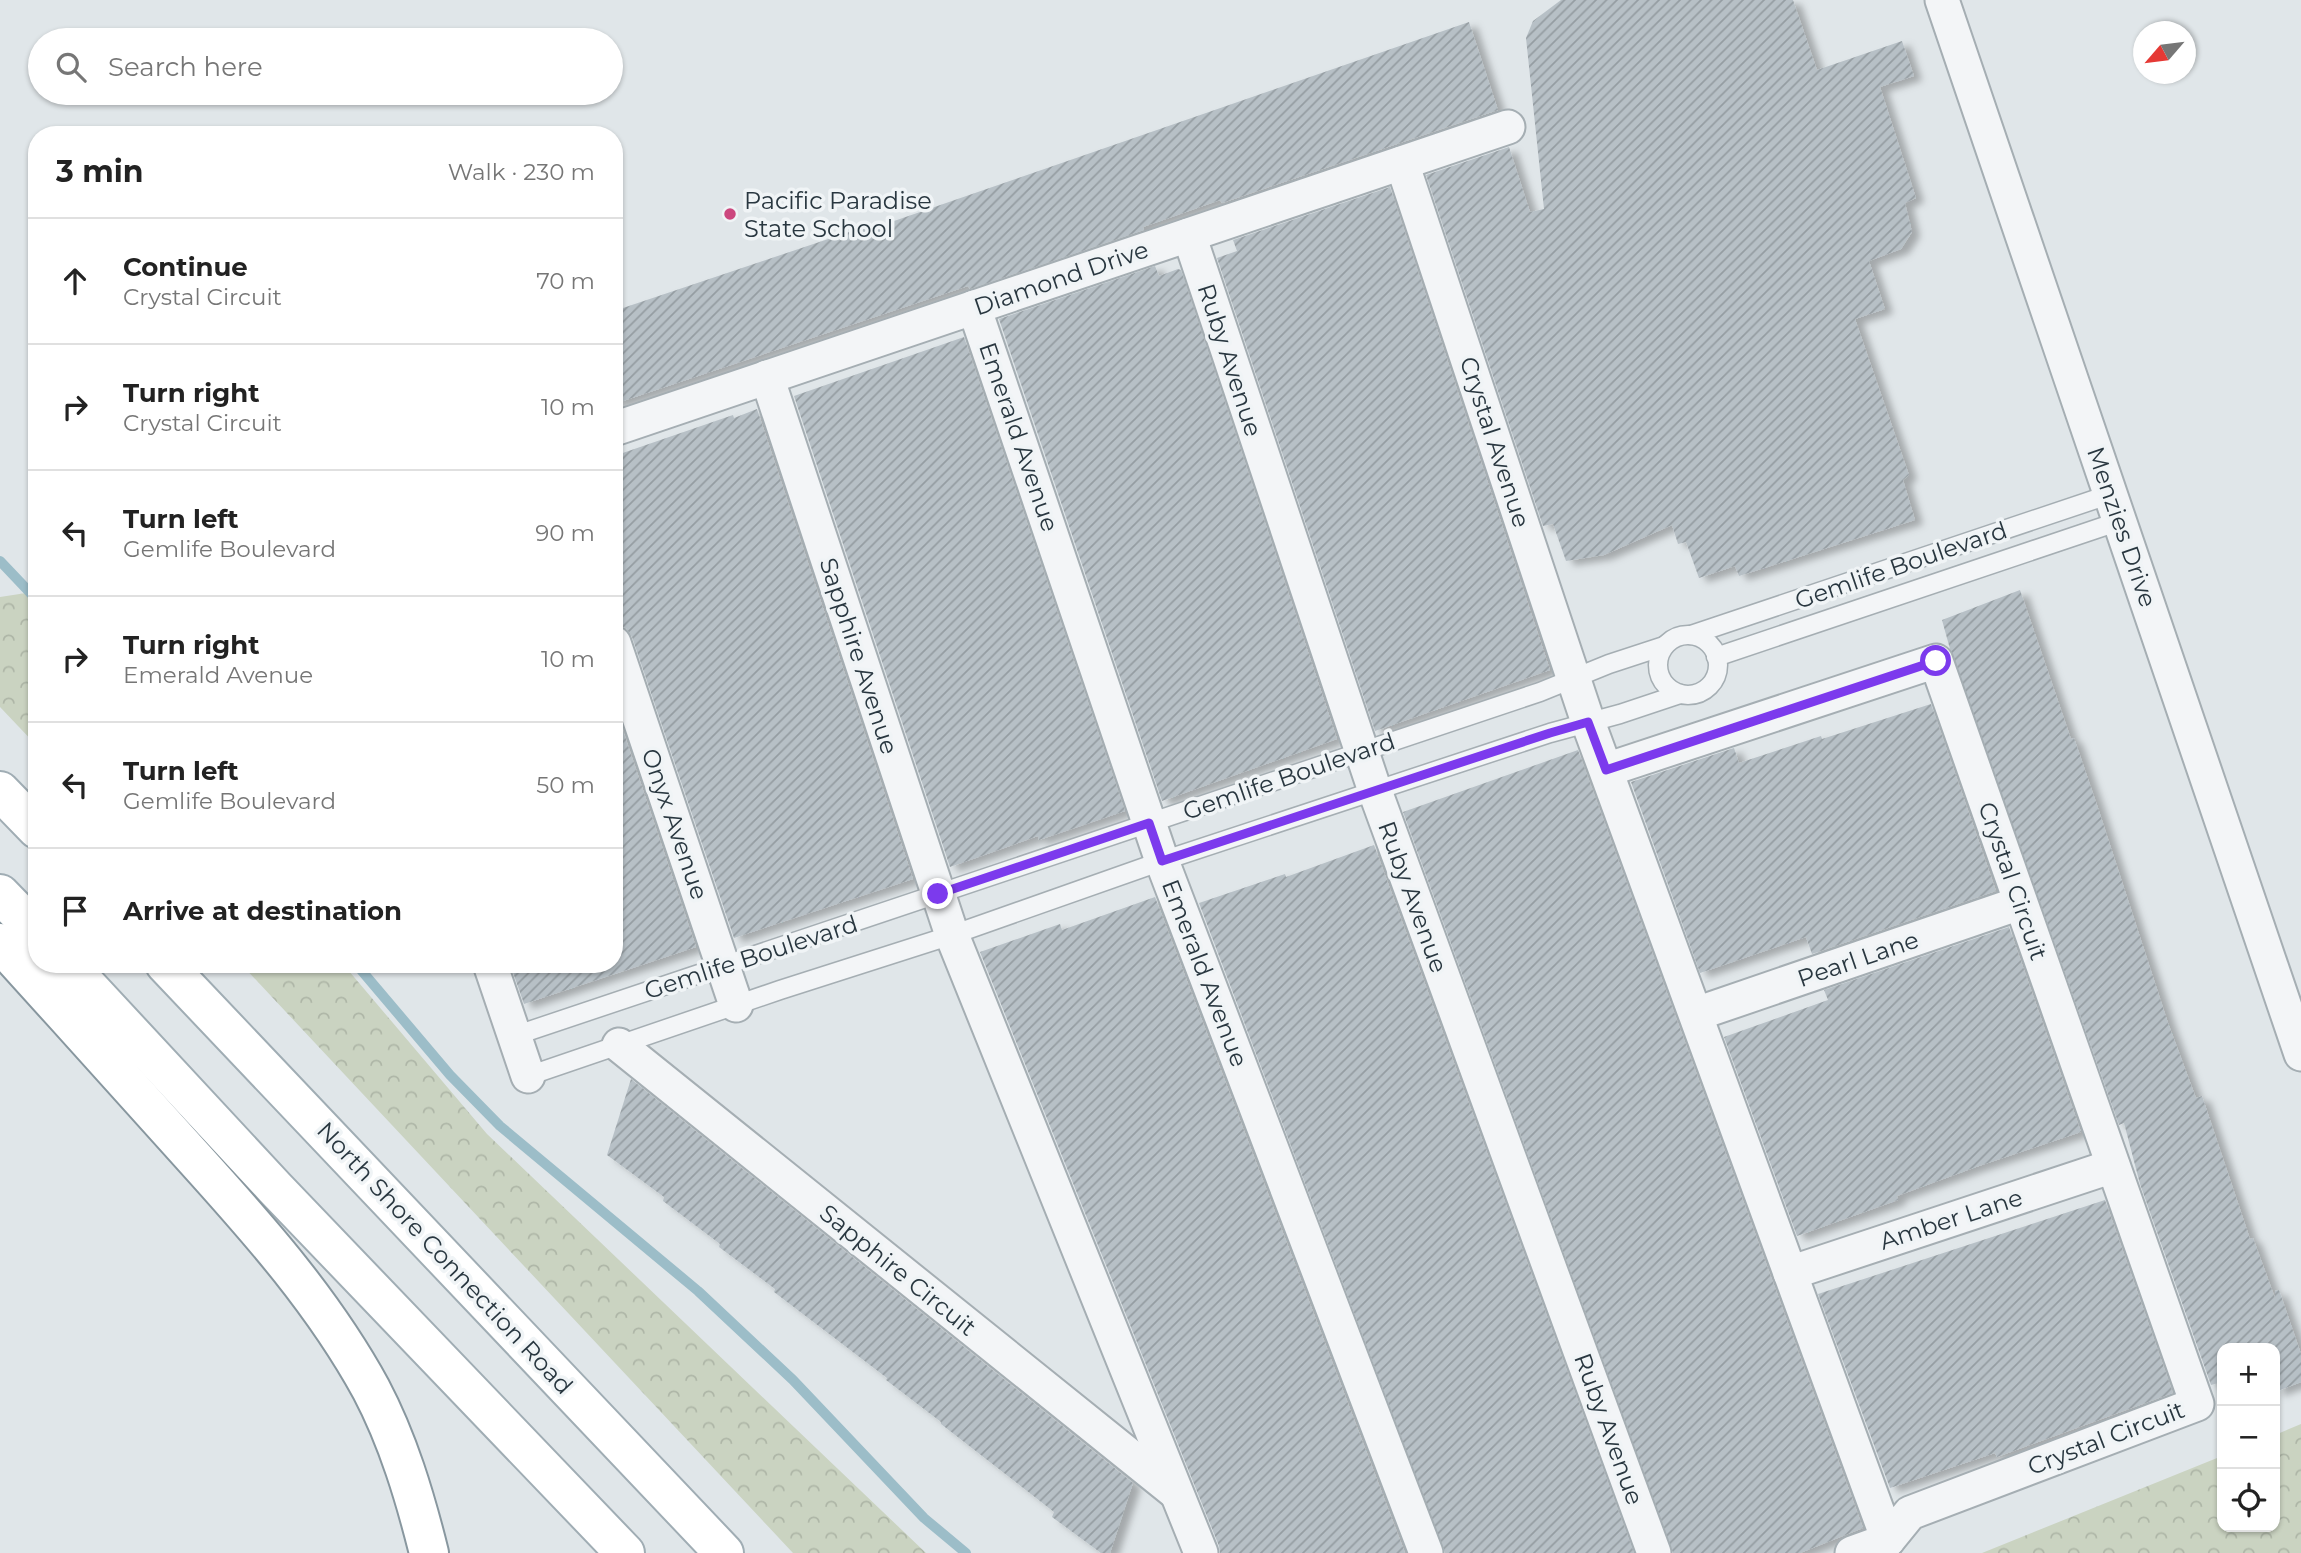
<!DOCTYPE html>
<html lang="en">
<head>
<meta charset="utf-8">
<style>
  :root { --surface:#fff; --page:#f6f6f6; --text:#222; --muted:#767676; --line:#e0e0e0 }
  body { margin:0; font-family:Montserrat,sans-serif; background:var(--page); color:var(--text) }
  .controls { position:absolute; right:21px; bottom:21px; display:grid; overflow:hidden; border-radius:14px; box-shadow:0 2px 5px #0004 }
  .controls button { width:63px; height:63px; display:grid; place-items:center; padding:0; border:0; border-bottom:2px solid var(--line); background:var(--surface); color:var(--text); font:35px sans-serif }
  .compass { position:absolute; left:2133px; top:21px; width:63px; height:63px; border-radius:50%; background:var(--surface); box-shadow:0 2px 5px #0004; rotate:242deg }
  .stop { position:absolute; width:21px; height:21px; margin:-16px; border:5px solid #7c3aed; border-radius:50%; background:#fff }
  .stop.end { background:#7c3aed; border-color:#fff; box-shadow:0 2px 7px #0008 }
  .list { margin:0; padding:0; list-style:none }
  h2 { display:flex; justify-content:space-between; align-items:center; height:91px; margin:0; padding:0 28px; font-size:30px }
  h2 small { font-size:23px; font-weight:400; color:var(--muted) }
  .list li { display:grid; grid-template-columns:46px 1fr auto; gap:21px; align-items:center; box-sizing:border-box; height:126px; padding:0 28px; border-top:2px solid var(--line) }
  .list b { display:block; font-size:26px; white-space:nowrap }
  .list p { margin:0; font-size:23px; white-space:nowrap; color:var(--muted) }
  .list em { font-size:23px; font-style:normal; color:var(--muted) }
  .icon { flex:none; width:38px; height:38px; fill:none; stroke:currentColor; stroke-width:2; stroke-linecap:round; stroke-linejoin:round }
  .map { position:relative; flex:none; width:2301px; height:1553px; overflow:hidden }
  .search { position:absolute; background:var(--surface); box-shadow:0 2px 5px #0004; left:28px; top:28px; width:595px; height:77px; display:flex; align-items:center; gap:18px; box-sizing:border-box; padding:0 24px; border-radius:38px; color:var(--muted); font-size:26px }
  .panel { position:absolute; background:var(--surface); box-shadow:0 2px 5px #0004; left:28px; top:126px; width:595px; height:847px; border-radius:28px }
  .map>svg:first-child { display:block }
</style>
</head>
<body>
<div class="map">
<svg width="2301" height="1553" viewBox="0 0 2301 1553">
  <defs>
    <pattern id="forest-crowns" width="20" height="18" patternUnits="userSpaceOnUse" patternTransform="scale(1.75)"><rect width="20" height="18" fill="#cad3c1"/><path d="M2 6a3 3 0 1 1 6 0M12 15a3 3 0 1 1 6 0" fill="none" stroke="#aeb6a7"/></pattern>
    <pattern id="building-hatch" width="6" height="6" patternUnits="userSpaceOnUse" patternTransform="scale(1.75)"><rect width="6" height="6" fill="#b7c0c6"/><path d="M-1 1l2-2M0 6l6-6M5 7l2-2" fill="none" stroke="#959da2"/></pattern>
    <filter id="shadow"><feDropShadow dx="8" dy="4.5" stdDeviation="3.5" flood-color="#0004"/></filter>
  </defs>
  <rect width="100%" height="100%" fill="#e0e6e9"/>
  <g fill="url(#forest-crowns)">
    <path d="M26,593l11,12v141l-37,-39v-110z"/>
    <path d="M241,964h102l144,170 439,419h-133z"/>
    <path d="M2301,1424v129h-319l240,-97v71h53v-92z"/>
  </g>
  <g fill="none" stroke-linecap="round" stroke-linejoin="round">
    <g stroke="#9cbdc8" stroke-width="10">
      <path d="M0,561l37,39"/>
      <path d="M356,964l94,111 50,51 198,165 95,89 131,138 42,35"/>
    </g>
  </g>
  <g fill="url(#building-hatch)" filter="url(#shadow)">
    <path d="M1561,0h232l24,70 85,-29 12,35 -34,11 36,111 -11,5 7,29 -11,17 -32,12 16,48 -30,10 54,156 -6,5 12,40 -176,56 -4,-10 -36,12 -13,-36 -8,2 -6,-19 -68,30 -38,6 -13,-37 -10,2 -117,-351 83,-28 21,65 14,-3 -18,-171 7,-17z"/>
    <path d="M1469,22l29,88 -276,93 -2,-3 -54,19 -23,8 1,3 -174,59 -2,-3 -354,118v-93l253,-85 1,4z"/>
    <path d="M1390,187l160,483 -175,61 -158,-473 20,-7 -4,-11z"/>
    <path d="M1155,266l4,10 19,-7 3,1 156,469 -175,62 -163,-482z"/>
    <path d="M964,337l161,474 -86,29 -1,-4 -88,31 -156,-471z"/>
    <path d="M757,409l156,470 -179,59 -102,-301 -6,-9 -12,-4v-16l9,-1 -9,-25v-126l119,-41 1,3z"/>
    <path d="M2020,590l51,149 3,-1 24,70 70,215 28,75 6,-2 48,143 3,-1 22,60v-7l4,-1 22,64v28l-26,10v-44h-53v34l-11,3 -71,-201 -16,-61 -5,2 -169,-476 -8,-29z"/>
    <path d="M614,704l82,243 -172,57 -14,-40h104z"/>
    <path d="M1931,704l65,187 -184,63 -6,-17 -106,36 -69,-191 103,-34 5,15 82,-27 1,3z"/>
    <path d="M1578,750l285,778 -63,25h-127l-270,-741z"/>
    <path d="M1374,845l260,708h-189l-246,-650 86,-29 1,3z"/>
    <path d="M1155,897l250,656h-185l-1,-7 -239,-594 80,-28 2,6z"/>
    <path d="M2009,927l72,205 -105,35 -79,29 1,4 -101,36 -73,-199 104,-37 -4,-10z"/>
    <path d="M631,1079l502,404 -23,70h-9l-49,-36 2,-5 -113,-88v-2l-55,-42 1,-2 -113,-86 1,-3 -56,-42 1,-3 -57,-43 1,-4 -57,-42z"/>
    <path d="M2105,1200l68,193 -176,64 -2,-4 -105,35 -72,-194z"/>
  </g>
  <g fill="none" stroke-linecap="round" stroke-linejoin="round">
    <defs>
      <g id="service">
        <path d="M1691,635l420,-141"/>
        <circle cx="1688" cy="665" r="30"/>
        <path d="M1716,657l404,-136"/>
        <path d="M514,1036l1026,-344 69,-28 55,-18"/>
        <path d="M528,1076l252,-86 172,-55 210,-74 388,-128 70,-19 60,-20"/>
      </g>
      <g id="minor">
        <path d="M1942,0l359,1054"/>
        <path d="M1402,163l186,559 300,818 22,-27 287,-109 -261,-743 -330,109"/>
        <path d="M1189,235l186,556 279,762"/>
        <path d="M974,307l188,554 264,692"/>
        <path d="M767,377l185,558 249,618"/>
        <path d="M614,429l894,-302"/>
        <path d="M614,643l122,362"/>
        <path d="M490,964l38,112"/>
        <path d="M1696,1014l324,-111"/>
        <path d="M619,1045l556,447"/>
        <path d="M1790,1273l323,-107"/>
        <path d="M1852,1553l36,-13"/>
      </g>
      <g id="primary">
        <path d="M0,791l37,38"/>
        <path d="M0,894l37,38"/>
        <path d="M67,964l208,224 350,365"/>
        <path d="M165,964l559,589"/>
      </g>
      <path id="motorway" d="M0,943c65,72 130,143 195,216 65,72 129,144 176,230 27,51 44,108 58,164"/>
    </defs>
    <use href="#service" stroke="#a5aeb3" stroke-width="21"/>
    <use href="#minor" stroke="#a5aeb3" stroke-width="37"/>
    <use href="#primary" stroke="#a0adb4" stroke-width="42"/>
    <use href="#motorway" stroke="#88979f" stroke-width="42"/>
    <use href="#service" stroke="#f3f5f7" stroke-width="18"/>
    <use href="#minor" stroke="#f3f5f7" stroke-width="33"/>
    <use href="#primary" stroke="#fff" stroke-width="38"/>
    <use href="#motorway" stroke="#fff" stroke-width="38"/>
  </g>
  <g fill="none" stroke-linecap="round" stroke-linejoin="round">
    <path stroke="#7c3aed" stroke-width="9" d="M938,894l211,-71 13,38 388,-128 38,-11 18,48 330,-109"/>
  </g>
  <circle fill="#cc477e" stroke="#f0f4f6" stroke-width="2.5" cx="730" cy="214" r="7"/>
  <g text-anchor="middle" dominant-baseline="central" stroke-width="7" stroke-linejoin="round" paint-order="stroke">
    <g font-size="24" fill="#293740" stroke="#f0f4f6" text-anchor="start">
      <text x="744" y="200">Pacific Paradise<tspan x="744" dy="28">State School</tspan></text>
    </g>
    <g font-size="24" fill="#293740" stroke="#f0f4f6">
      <text transform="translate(1061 278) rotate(-19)">Diamond Drive</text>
      <text transform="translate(1230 360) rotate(72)">Ruby Avenue</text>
      <text transform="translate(1019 437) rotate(71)">Emerald Avenue</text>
      <text transform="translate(1495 442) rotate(72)">Crystal Avenue</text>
      <text transform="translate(2122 527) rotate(71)">Menzies Drive</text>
      <text transform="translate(1901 565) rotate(-19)">Gemlife Boulevard</text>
      <text transform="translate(859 656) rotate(72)">Sapphire Avenue</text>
      <text transform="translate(1289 776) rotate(-19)">Gemlife Boulevard</text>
      <text transform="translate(675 824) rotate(71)">Onyx Avenue</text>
      <text transform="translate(2013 881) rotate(71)">Crystal Circuit</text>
      <text transform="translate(1413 897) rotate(70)">Ruby Avenue</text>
      <text transform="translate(751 957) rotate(-18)">Gemlife Boulevard</text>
      <text transform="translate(1858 959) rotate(-19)">Pearl Lane</text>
      <text transform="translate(1205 973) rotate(69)">Emerald Avenue</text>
      <text transform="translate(1951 1219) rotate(-18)">Amber Lane</text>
      <text transform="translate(445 1258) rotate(47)">North Shore Connection Road</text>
      <text transform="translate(898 1270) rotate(39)">Sapphire Circuit</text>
      <text transform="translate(1609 1429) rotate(70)">Ruby Avenue</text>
      <text transform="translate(2106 1438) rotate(-21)">Crystal Circuit</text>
    </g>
  </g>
</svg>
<div class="controls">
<button>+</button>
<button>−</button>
<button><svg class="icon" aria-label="locate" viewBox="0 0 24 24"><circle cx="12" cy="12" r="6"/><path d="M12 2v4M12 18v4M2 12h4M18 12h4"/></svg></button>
</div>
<svg class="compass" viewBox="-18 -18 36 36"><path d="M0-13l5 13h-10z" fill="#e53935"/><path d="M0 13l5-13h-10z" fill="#767676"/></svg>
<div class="stop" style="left:1936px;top:661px"></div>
<div class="stop end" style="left:938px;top:894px"></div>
<div class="search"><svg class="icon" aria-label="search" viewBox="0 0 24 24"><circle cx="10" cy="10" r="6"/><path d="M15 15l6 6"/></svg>Search here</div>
<section class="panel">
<h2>3 min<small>Walk · 230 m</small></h2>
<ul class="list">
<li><svg class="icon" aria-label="ahead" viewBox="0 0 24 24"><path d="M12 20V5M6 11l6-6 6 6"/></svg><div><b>Continue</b><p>Crystal Circuit</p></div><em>70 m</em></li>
<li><svg class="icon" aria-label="right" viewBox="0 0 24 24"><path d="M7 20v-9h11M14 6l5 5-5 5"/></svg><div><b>Turn right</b><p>Crystal Circuit</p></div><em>10 m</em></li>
<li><svg class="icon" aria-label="left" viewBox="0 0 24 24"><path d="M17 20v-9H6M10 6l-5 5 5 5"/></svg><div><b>Turn left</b><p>Gemlife Boulevard</p></div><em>90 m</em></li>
<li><svg class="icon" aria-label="right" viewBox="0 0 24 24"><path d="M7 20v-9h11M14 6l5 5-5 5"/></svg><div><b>Turn right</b><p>Emerald Avenue</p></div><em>10 m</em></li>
<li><svg class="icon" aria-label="left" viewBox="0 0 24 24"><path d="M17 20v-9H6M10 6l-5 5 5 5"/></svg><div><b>Turn left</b><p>Gemlife Boulevard</p></div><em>50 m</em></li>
<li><svg class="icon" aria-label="arrive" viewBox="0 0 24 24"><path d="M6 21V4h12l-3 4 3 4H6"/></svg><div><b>Arrive at destination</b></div></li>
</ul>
</section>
</div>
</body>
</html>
